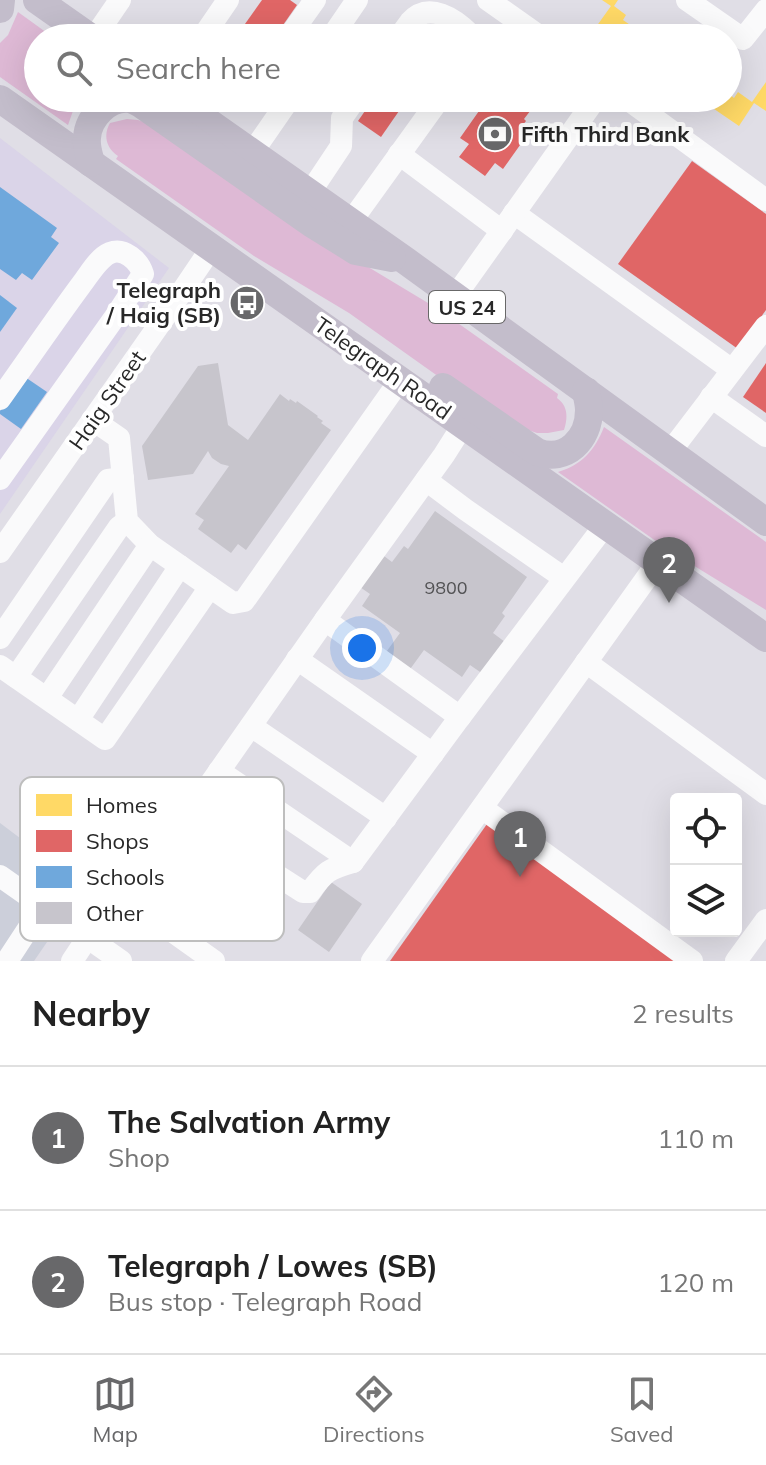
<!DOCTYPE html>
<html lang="en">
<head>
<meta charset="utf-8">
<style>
  :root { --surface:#fff; --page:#f2f2f2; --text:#222; --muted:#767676; --line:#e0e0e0; --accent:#68686a }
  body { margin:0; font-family:Mulish,sans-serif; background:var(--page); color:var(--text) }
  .controls { position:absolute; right:24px; bottom:24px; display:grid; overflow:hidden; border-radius:8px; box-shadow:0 8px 32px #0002 }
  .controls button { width:72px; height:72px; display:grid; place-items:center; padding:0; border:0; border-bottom:2px solid var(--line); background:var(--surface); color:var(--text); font:40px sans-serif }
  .you { position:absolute; left:362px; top:648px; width:28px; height:28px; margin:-20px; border:6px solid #fff; border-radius:50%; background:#1a73e8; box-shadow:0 0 0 12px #1a73e833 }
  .badge { display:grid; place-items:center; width:52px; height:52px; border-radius:50%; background:var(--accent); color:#fff; font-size:26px; font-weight:700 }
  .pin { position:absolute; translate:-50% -66px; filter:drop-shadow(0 2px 4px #0008) }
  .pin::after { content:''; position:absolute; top:42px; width:28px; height:24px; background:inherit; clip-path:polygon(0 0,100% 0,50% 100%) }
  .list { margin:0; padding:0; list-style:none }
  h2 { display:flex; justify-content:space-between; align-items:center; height:104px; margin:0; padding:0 32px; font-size:34px }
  h2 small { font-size:26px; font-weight:400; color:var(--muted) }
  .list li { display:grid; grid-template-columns:52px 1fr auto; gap:24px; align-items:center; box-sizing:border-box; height:144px; padding:0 32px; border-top:2px solid var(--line) }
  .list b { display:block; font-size:30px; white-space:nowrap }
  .list p { margin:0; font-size:26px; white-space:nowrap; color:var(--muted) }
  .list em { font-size:26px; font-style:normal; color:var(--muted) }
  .icon { flex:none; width:44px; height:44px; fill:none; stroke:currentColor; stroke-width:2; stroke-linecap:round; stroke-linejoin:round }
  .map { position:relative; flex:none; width:766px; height:961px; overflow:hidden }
  .search { position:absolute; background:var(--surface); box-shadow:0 8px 32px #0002; left:24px; right:24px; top:24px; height:88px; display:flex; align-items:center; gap:20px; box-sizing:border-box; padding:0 28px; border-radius:44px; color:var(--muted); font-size:30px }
  .sheet { height:392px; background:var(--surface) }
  nav { display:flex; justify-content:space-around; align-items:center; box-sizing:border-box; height:112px; border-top:2px solid var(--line); background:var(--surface); font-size:22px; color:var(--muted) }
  nav a { display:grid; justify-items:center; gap:4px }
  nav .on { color:var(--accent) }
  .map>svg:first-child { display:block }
</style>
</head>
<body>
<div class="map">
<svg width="766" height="961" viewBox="0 0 766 961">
  <rect width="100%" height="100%" fill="#e0dee6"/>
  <path fill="#dad4e8" d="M0,138l169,130 -169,246z"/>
  <path fill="#cccfda" d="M0,823l85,64 -51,74h-34z"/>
  <g fill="#deb9d5">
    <path d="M18,12l36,26h-16v60h44l-8,10 -6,17 -68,-48v-34l8,-8z"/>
    <path d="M127,119l11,1 18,6 164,112 118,71 120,85 -1,4c11,8 11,19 7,32l-16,3h-11l-36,-12 -152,-108 -95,-57 -138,-97 2,-3c-12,-8 -15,-21 -8,-33z"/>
    <path d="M604,427l162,115v68l-96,-59 -112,-79c24,-7 37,-22 46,-45z"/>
  </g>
  <g fill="#ffd966">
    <path d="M602,0h16l-4,6 12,9 -3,5 26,18h-38l-15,-11 15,-21z"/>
    <path d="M766,82v29l-12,-8 -15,23 -41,-28h30v-5l6,5 4,-6 14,10z"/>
  </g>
  <g fill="#e06666">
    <path d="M262,0h28l7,5 -23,33h-39z"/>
    <path d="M374,98h34l-27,39 -23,-16z"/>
    <path d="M503,98h37l-16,21 2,2 -4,5 8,5 -27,38 -8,-6 -10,13 -26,-19 10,-13 -9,-6 26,-37 7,6 5,-7 2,1z"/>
    <path d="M692,161l74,53v96l-28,39 -120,-85z"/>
    <path d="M766,363v50l-23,-16z"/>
    <path d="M487,824l194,137h-291z"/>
  </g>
  <g fill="#6fa8dc">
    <path d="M0,187l57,41 -6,9 8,6 -27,37 -10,-7 -6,7 -16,-11z"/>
    <path d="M0,295l17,13 -17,24z"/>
    <path d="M25,377l22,15 -26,37 -21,-15v-3z"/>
  </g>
  <g fill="#c7c5cc">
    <path d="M218,363l10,62 20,15 32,-46 9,7 1,-2 6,4 1,-2 21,15 -1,1 6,4 -2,2 10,7 -85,120 -8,-6 -7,9 -33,-24 6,-9 -9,-6 34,-48 -8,-2 -9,-6 -4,-7 -15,23 -45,6 -6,-34 56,-80z"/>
    <path d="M435,511l92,66 -25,36 3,3 -12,17 12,9 -22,32 -13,-9 -8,12 -38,-27 -16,22 -24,-17 16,-22 -38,-27 8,-12 -13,-9 23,-32 12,9 12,-16 4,3z"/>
    <path d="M331,882l31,22 -33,48 -31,-22z"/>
  </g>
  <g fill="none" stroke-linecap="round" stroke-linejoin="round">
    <g stroke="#fafafb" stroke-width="22">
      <path d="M488,0l54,38"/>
      <path d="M687,0l56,39 23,-29"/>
      <path d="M94,38l26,-38"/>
      <path d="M202,38l26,-38"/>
      <path d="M288,38l27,-38"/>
      <path d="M331,38l26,-38"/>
      <path d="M399,38c3,-5 7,-11 11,-16 19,-21 45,-3 61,13v3"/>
      <path d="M626,98l140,102"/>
      <path d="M252,153l38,-55"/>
      <path d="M399,154l103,77"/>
      <path d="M309,194l32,-48 1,-28 14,-20"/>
      <path d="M514,213l218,157"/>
      <path d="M350,223l90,-125"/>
      <path d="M454,298l142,-200"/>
      <path d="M711,397l55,39"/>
      <path d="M0,399c27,-38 53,-76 81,-114 8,-10 17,-27 29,-32 14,-6 29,8 33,21l-26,40 -117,165"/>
      <path d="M93,420l26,18 8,83 23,24 60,42 23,16 11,-2 156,-221"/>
      <path d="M463,425l-19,30 -119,165 135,97 145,-192"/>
      <path d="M670,452l96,-126"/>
      <path d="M426,480l40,30 98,68"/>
      <path d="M0,552l166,-237 46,-68"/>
      <path d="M325,620l-122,174 -8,15 -1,11 8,7 101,65h7c15,-21 19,-23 43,-30l107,-145"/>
      <path d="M0,638l108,-158 15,-2"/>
      <path d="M297,659l136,95"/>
      <path d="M586,662l180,132"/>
      <path d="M0,666l105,73 105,-152"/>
      <path d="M16,677l103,-150 8,-6"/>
      <path d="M47,698l103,-153"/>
      <path d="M78,720l102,-154"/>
      <path d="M251,726l135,92"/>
      <path d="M219,771l134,91"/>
      <path d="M482,808l210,153"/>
      <path d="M0,876l121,85"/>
      <path d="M76,929l28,-38 5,-1 11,4 94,67"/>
      <path d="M7,961l36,-55"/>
      <path d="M72,961l16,-24"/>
      <path d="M372,961l286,-399"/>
      <path d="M736,961l30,-41"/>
    </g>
    <g stroke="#c3bdcb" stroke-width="28">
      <path d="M37,0l54,38"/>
      <path d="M0,9l1,-9"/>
      <path d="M174,98l232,163 360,261"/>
      <path d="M0,99l766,539"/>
      <path d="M91,163c-2,-8 -5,-16 -4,-25 1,-20 21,-42 43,-39 4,1 7,3 11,5l170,119 45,28 36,7"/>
      <path d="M443,387l94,65c29,11 52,-13 52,-42 0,-6 -2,-13 -3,-19"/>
    </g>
  </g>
  <defs>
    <symbol id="bank-disc" viewBox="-11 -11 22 22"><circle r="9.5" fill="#68686a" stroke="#fff"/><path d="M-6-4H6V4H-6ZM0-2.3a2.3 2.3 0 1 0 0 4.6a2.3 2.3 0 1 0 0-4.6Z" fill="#fff"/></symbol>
    <symbol id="bus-disc" viewBox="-11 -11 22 22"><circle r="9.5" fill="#68686a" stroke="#fff"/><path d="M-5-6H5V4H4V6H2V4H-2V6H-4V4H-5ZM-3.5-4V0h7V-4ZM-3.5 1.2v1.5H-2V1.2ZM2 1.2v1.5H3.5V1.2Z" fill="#fff"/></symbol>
  </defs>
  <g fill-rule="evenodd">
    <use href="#bank-disc" x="475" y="114" width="40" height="40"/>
    <use href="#bus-disc" x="227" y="283" width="40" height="40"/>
  </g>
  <g text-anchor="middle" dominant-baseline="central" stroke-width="8" stroke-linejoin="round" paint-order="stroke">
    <g font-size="18" fill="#525254">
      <text x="446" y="587">9800</text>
    </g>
    <rect fill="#fff" stroke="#686868" stroke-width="2" x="429" y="291" width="76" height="32" rx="6"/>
    <g font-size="20" font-weight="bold" fill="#282828">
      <text x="467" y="307">US 24</text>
    </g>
    <g font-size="22" font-weight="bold" fill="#282828" stroke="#fff" text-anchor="start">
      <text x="521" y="134">Fifth Third Bank</text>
      <text x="221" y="290" text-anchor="end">Telegraph<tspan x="221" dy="25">/ Haig (SB)</tspan></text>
    </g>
    <g font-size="22" fill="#282828" stroke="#fff">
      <text transform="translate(383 368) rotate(35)">Telegraph Road</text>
      <text transform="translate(107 400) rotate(-55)">Haig Street</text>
    </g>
  </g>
  <rect x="20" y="777" width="264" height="164" rx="12" fill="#fff" stroke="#bebebe" stroke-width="2"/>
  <rect x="36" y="794" width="36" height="22" fill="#ffd966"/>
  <rect x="36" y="830" width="36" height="22" fill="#e06666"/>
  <rect x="36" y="866" width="36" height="22" fill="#6fa8dc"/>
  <rect x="36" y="902" width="36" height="22" fill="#c7c5cc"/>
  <g font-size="22" fill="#282828">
    <text x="86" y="813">Homes</text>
    <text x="86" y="849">Shops</text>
    <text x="86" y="885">Schools</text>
    <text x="86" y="921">Other</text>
  </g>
</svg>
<div class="controls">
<button><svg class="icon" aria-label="locate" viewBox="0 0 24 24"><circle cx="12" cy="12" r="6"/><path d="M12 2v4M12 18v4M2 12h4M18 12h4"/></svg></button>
<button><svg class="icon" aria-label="layers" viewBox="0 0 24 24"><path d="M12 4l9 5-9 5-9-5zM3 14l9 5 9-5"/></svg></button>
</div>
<div class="you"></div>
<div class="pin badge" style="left:520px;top:877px">1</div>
<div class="pin badge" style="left:669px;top:603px">2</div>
<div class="search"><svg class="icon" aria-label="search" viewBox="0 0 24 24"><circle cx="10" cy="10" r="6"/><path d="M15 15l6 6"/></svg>Search here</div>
</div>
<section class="sheet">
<h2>Nearby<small>2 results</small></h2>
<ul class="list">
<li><span class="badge">1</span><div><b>The Salvation Army</b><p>Shop</p></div><em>110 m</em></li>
<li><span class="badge">2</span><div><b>Telegraph / Lowes (SB)</b><p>Bus stop · Telegraph Road</p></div><em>120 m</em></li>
</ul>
</section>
<nav>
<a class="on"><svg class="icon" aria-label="map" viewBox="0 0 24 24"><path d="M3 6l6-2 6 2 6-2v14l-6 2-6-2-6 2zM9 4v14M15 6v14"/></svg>Map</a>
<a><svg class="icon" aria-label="directions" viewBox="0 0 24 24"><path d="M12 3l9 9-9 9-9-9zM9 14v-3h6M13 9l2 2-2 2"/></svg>Directions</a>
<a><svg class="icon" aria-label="saved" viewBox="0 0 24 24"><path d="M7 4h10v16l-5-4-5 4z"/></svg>Saved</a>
</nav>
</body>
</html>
